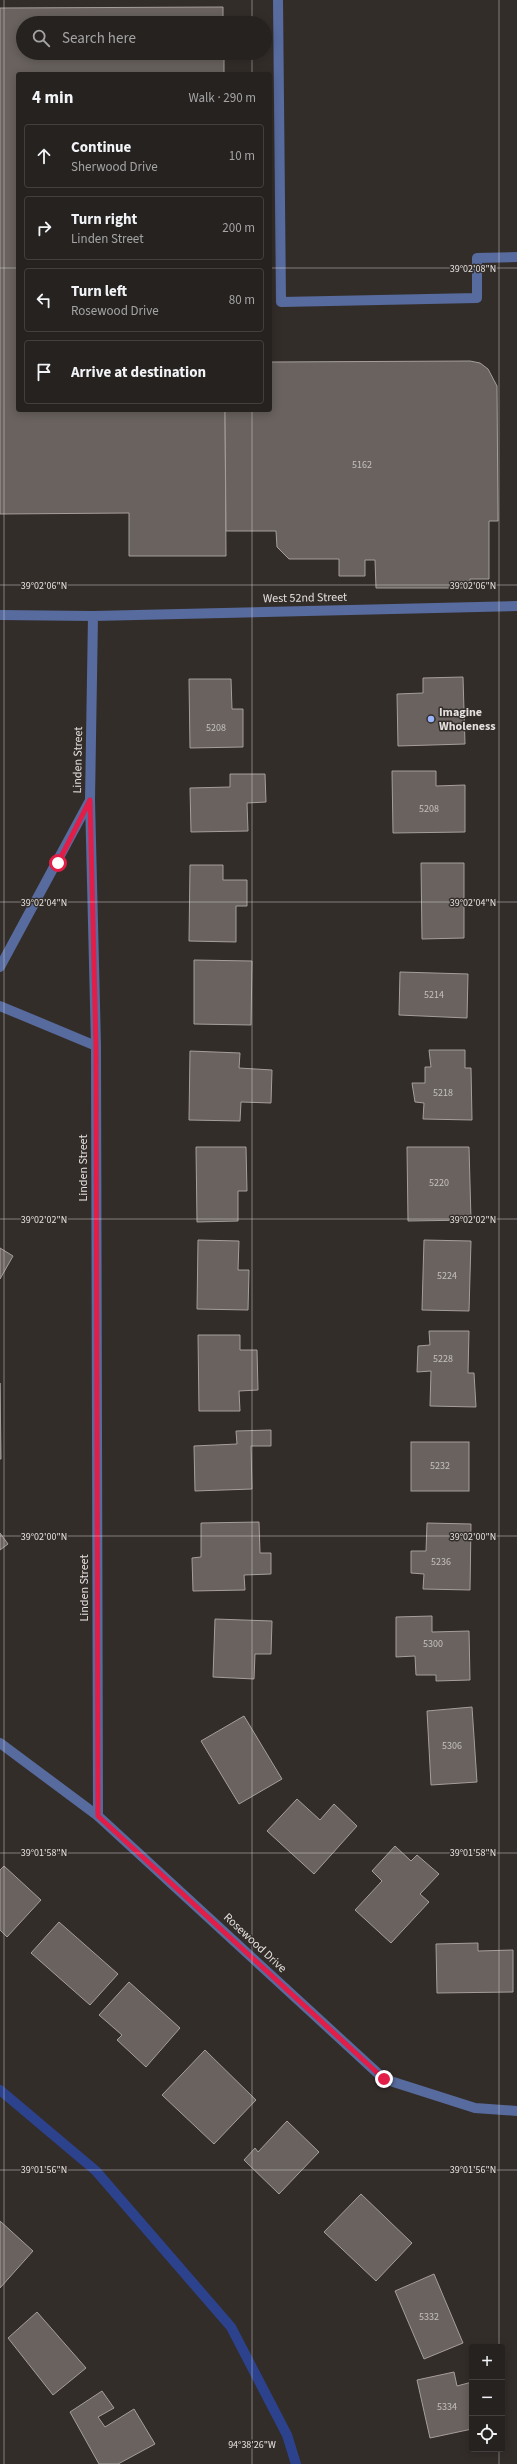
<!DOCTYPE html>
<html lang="en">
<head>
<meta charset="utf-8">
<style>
  :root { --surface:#262220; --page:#322f2d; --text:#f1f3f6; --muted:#a4a4a5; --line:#423f3e }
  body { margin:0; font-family:"Source Sans 3",sans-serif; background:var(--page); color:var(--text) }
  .controls { position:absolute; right:12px; bottom:12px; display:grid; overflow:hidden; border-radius:4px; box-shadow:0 2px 10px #0003 }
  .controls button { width:36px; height:36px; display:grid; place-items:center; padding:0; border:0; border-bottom:1px solid var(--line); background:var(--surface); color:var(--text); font:20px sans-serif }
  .stop { position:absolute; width:12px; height:12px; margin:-9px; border:3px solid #e11d48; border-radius:50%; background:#fff }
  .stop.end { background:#e11d48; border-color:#fff; box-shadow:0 1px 4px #0008 }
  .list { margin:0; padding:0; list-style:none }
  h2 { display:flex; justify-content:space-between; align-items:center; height:52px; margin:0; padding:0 16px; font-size:17px }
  h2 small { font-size:13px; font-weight:400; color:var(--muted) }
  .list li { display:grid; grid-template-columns:26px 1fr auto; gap:12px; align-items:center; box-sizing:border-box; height:64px; margin:0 8px 8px; padding:0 8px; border:1px solid var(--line); border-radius:4px }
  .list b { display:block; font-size:15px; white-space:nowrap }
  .list p { margin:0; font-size:13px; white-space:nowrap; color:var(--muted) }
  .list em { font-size:13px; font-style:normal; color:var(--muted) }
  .icon { flex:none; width:22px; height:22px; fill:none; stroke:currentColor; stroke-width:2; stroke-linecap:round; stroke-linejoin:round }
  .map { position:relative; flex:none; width:517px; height:2464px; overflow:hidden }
  .search { position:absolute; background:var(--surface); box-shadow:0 2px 10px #0003; left:16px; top:16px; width:256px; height:44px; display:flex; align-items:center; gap:10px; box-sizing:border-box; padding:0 14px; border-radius:22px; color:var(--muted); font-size:15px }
  .panel { position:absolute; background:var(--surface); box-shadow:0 2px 10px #0003; left:16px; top:72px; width:256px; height:340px; border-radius:4px }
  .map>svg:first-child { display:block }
</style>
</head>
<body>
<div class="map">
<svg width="517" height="2464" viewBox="0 0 517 2464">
  <rect width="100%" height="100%" fill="#332d2a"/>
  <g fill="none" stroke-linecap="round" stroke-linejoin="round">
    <path stroke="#2d428d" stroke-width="10" d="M0,2090l96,81 135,156 56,108 9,29"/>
  </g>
  <g fill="#69625f" stroke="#a59e9a">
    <path d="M223,7v16h-200v30h201v21h-206v336h207l1,146h-97v-43l-129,1v-506z"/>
    <path d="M470,361l10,2 8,6 9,17 1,135h-9v58h-19v9h-94l-1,-28h-10v16h-26v-17h-50l-12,-12 -1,-16h-50l-1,-121h45v-48z"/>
    <path d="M463,677l2,67 -67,2 -1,-52 26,-1v-15z"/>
    <path d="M189,679h42l1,30h11v38l-53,1z"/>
    <path d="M392,771h44v15l29,-1v47l-72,1z"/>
    <path d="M230,774h35l1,28 -19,1 1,28 -57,1 -1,-44 40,-1z"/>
    <path d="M421,863h43v75l-42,1z"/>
    <path d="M190,865h33v15h24v26h-11v36l-47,-1z"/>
    <path d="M194,960l58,1 -1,64 -57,-1z"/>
    <path d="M400,972l68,2 -1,44 -68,-3z"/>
    <path d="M429,1050h36v18h6l1,52 -49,-1 1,-16 -9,-1 -3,-19h13v-16h6z"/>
    <path d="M190,1051l50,2 -1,15 33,2 -1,33 -30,-1 -1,19 -51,-1z"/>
    <path d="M196,1147h50l1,44h-9v30l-41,1z"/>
    <path d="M407,1147h62l2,73 -63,1z"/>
    <path d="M198,1240l41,1 -1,29h11l-1,40 -51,-1z"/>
    <path d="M424,1240l47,1 -2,70 -47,-1z"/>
    <path d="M0,1248l13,8 -13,23z"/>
    <path d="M429,1331h40l-1,42h6l2,34 -46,-1 1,-35 -14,1 1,-26 12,-1z"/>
    <path d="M198,1335h42v15h17l1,40 -19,1 1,20h-41z"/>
    <path d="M0,1383l1,76h-1z"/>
    <path d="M271,1430v16h-20l1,43 -57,2 -1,-45 43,-2 -1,-13z"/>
    <rect x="411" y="1442" width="58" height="49"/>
    <path d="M259,1522l1,31h11v21l-27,1 1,15 -52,1 -1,-33 9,-1v-34z"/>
    <path d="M427,1523l44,1 -1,66 -47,-1 1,-15 -13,-1v-22h15z"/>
    <path d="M0,1533l8,11 -8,6z"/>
    <path d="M432,1616v16l37,-1 1,49 -34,1v-6h-20l-1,-19 -19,1v-40z"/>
    <path d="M215,1619l57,2 -1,33h-16l-1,25 -41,-2z"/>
    <path d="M472,1707l5,75 -46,3 -4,-74z"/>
    <path d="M244,1716l38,63 -43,25 -38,-63z"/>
    <path d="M297,1799l23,21 14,-16 23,22 -43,48 -47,-43z"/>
    <path d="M395,1846l16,15 6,-6 22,19 -19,20 9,8 -38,41 -36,-33 27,-29 -10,-10z"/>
    <path d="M4,1866l37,34 -34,37 -7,-7v-60z"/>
    <path d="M59,1922l59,52 -28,31 -59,-52z"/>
    <path d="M478,1943v8l35,-1v42l-76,1 -1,-49z"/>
    <path d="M129,1982l51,46 -34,39 -29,-27 5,-5 -23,-20z"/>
    <path d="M205,2050l51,50 -42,44 -52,-49z"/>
    <path d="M287,2121l32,31 -40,42 -35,-34 11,-12 3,4z"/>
    <path d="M361,2194l51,49 -36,38 -52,-49z"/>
    <path d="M0,2221l33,30 -33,37z"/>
    <path d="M434,2274l29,69 -39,16 -29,-68z"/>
    <path d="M37,2312l49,56 -33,27 -45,-57z"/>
    <path d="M454,2372l3,14 15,-4v47l-42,9 -13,-58z"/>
    <path d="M102,2391l12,17 -16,9 7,10 29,-18 21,35 -37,20h-19l-29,-52z"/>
  </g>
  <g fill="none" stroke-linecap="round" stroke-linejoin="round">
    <g stroke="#586b9e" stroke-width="10">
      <path d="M278,0l3,302 196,-4v-40l40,-1"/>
      <path d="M0,615l93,1"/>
    </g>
    <g stroke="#586b9e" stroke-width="10">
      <path d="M0,967l89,-165"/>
      <path d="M0,1006l96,40"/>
      <path d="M0,1743l98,73 286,263 91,29 42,3"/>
      <path d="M98,1816l-2,-770 -6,-246 3,-184 424,-10"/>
    </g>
  </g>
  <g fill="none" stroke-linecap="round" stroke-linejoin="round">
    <path stroke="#e11d48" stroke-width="5" d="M58,863l32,-63 6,246 2,770 286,263"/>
  </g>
  <path fill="none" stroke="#e4e0de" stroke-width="1" stroke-opacity="0.45" d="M4,0v2464M252,0v23M499,0v2347M252,53v21M0,268h18M270,268h247M252,410v2054M0,585h517M0,902h517M0,1219h517M0,1536h517M0,1853h517M0,2170h517M499,2449v15"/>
  <circle fill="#9ab5fd" stroke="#332d2a" stroke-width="1.5" cx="431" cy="719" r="4"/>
  <g text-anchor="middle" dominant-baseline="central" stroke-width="3" stroke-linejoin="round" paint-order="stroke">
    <g font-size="10" fill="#c5c0be">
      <text x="362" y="465">5162</text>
      <text x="216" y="728">5208</text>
      <text x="429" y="809">5208</text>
      <text x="434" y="995">5214</text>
      <text x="443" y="1093">5218</text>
      <text x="439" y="1183">5220</text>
      <text x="447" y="1276">5224</text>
      <text x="443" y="1359">5228</text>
      <text x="440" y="1466">5232</text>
      <text x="441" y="1562">5236</text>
      <text x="433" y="1644">5300</text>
      <text x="452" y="1746">5306</text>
      <text x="429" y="2317">5332</text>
      <text x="447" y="2407">5334</text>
    </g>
    <g font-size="12" fill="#e4e0de" stroke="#332d2a">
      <text transform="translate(305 598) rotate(-1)">West 52nd Street</text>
      <text transform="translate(78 760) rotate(-89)">Linden Street</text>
      <text transform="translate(83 1168) rotate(-90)">Linden Street</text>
      <text transform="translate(84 1588) rotate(-90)">Linden Street</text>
      <text transform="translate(255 1943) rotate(43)">Rosewood Drive</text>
    </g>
    <g font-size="12" font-weight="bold" fill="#e4e0de" stroke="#332d2a" text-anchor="start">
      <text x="439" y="712">Imagine<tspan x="439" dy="14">Wholeness</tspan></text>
    </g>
  </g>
  <g font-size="10" text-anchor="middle" fill="#e4e0de" stroke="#332d2a" stroke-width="3" stroke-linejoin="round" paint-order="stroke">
    <text x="473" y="272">39°02'08"N</text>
    <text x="44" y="589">39°02'06"N</text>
    <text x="473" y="589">39°02'06"N</text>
    <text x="44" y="906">39°02'04"N</text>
    <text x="473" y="906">39°02'04"N</text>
    <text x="44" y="1223">39°02'02"N</text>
    <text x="473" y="1223">39°02'02"N</text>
    <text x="44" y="1540">39°02'00"N</text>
    <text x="473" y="1540">39°02'00"N</text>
    <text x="44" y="1856">39°01'58"N</text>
    <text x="473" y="1856">39°01'58"N</text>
    <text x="44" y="2173">39°01'56"N</text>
    <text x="473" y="2173">39°01'56"N</text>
    <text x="252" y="2448">94°38'26"W</text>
  </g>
</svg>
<div class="controls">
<button>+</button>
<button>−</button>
<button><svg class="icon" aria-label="locate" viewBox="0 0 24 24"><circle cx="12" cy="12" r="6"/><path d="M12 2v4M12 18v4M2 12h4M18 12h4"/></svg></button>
</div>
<div class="stop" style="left:58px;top:863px"></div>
<div class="stop end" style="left:384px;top:2079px"></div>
<div class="search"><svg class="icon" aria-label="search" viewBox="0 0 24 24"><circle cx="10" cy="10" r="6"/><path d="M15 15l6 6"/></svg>Search here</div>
<section class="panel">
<h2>4 min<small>Walk · 290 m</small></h2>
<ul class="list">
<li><svg class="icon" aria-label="ahead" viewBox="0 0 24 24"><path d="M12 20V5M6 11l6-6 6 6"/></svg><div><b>Continue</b><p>Sherwood Drive</p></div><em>10 m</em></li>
<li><svg class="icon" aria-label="right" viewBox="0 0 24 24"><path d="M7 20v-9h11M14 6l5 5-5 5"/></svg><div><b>Turn right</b><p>Linden Street</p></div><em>200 m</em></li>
<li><svg class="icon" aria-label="left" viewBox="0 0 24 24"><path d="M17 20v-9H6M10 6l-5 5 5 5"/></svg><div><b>Turn left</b><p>Rosewood Drive</p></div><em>80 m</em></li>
<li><svg class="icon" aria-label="arrive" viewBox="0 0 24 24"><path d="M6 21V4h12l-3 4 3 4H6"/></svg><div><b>Arrive at destination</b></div></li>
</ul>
</section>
</div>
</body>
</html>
